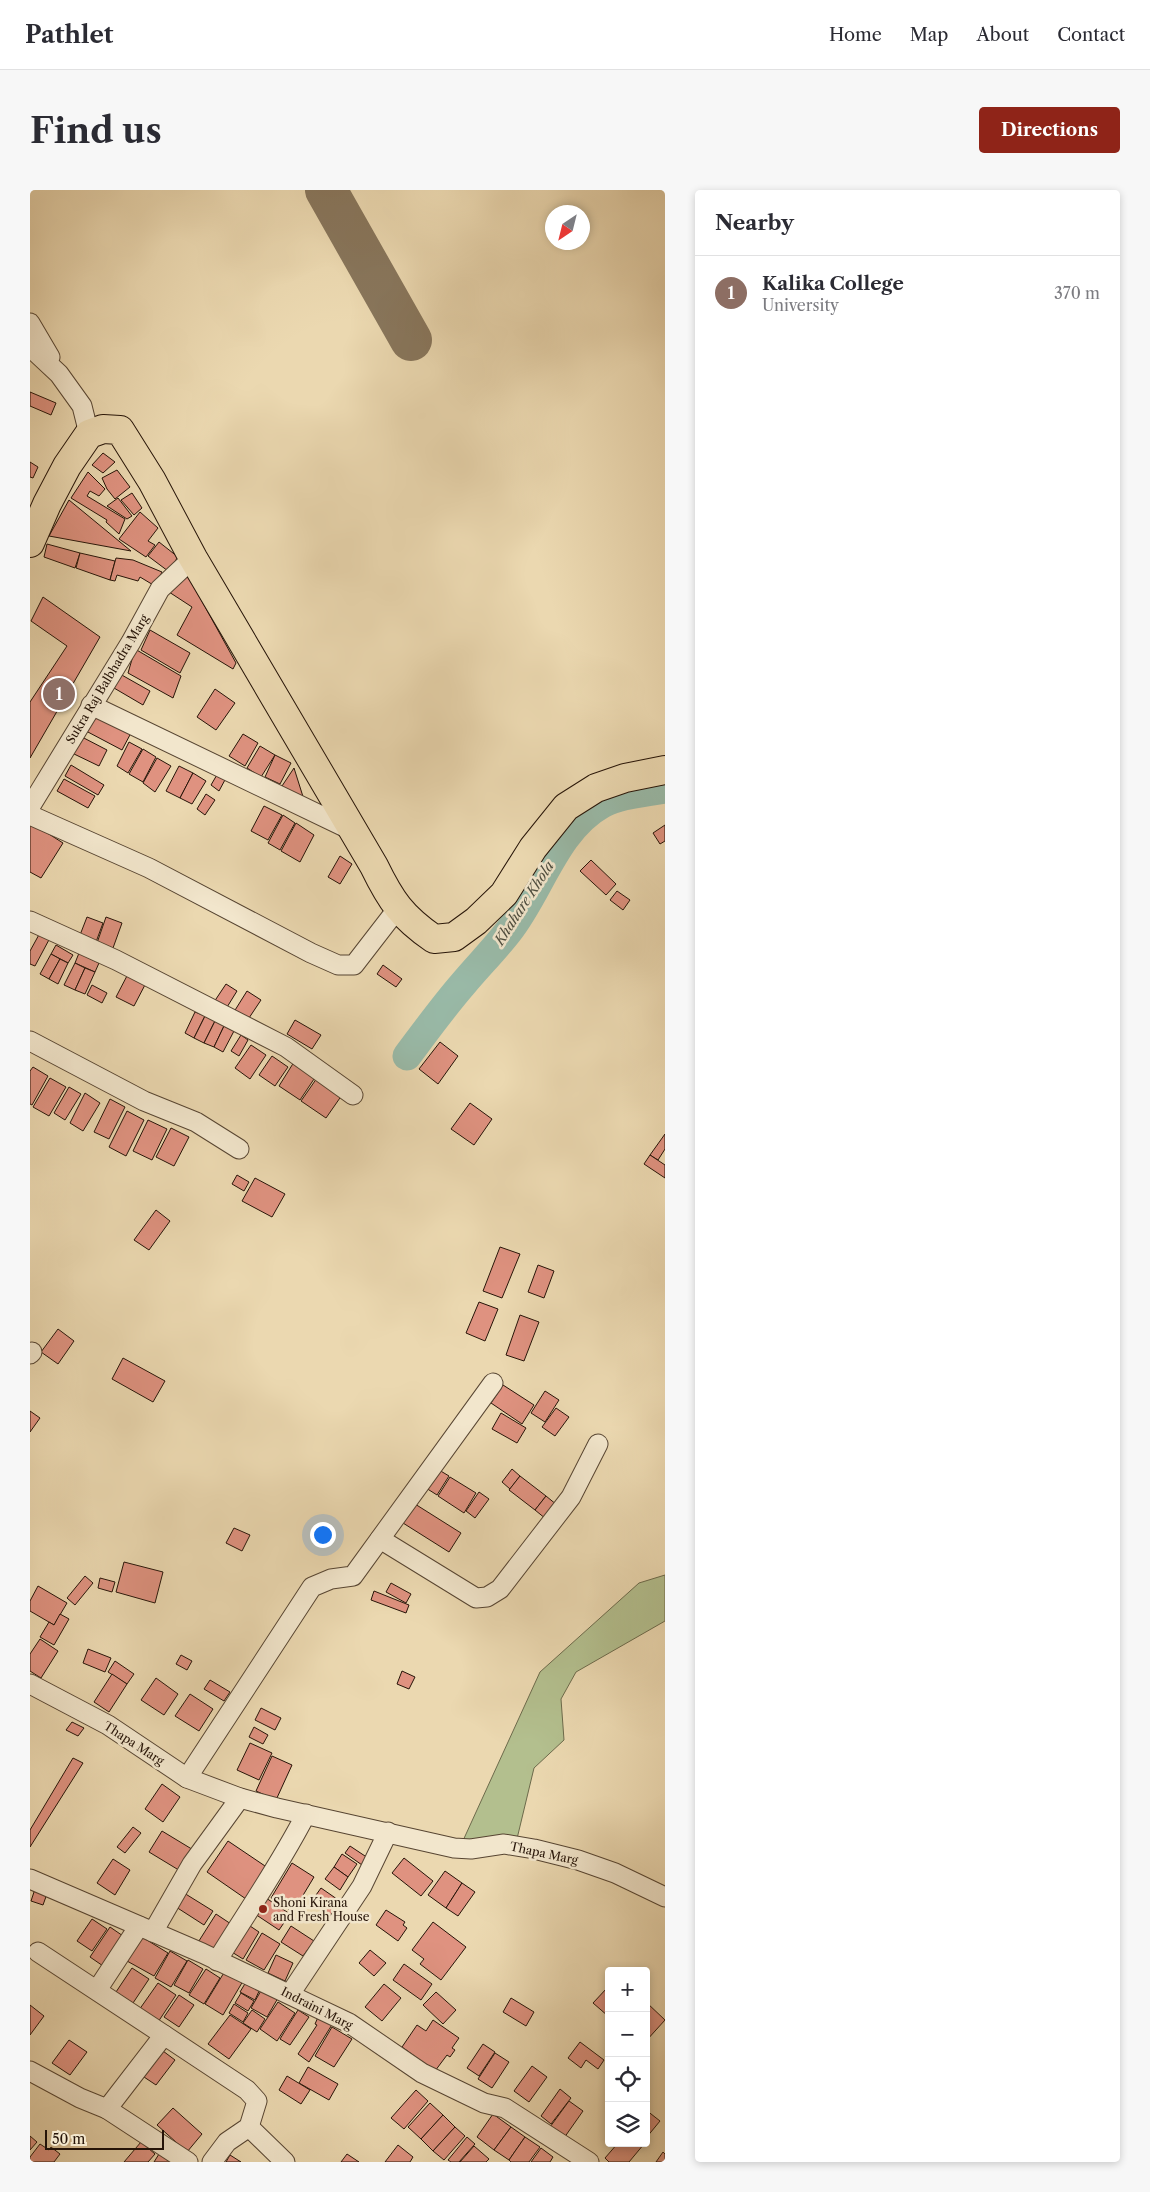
<!DOCTYPE html>
<html lang="en">
<head>
<meta charset="utf-8">
<style>
  :root { --surface:#fff; --page:#f7f7f7; --text:#2b2b33; --muted:#7c7c81; --line:#e1e1e2; --accent:#8f2418 }
  body { margin:0; font-family:"Libre Caslon Text",serif; background:var(--page); color:var(--text) }
  .controls { position:absolute; right:15px; bottom:15px; display:grid; overflow:hidden; border-radius:5px; box-shadow:0 2px 8px #0003 }
  .controls button { width:45px; height:45px; display:grid; place-items:center; padding:0; border:0; border-bottom:1px solid var(--line); background:var(--surface); color:var(--text); font:25px sans-serif }
  .compass { position:absolute; left:515px; top:15px; width:45px; height:45px; border-radius:50%; background:var(--surface); box-shadow:0 2px 8px #0003; rotate:215deg }
  .scale { position:absolute; left:15px; bottom:12px; width:119px; box-sizing:border-box; padding-left:5px; border:2px solid #261408; border-top:0; font-size:14px; line-height:18px; white-space:nowrap; color:#261408; -webkit-text-stroke:4px #f2e6cc; paint-order:stroke }
  .you { position:absolute; left:292px; top:1344px; width:18px; height:18px; margin:-12px; border:4px solid #fff; border-radius:50%; background:#1a73e8; box-shadow:0 0 0 8px #1a73e833 }
  .badge { display:grid; place-items:center; width:32px; height:32px; border-radius:50%; background:var(--accent); color:#fff; font-size:16px; font-weight:700 }
  .pin { position:absolute; translate:-50% -50%; border:2px solid #fff; box-shadow:0 1px 5px #0006 }
  .list { margin:0; padding:0; list-style:none }
  h2 { display:flex; justify-content:space-between; align-items:center; height:65px; margin:0; padding:0 20px; font-size:21px }
  h2 small { font-size:16px; font-weight:400; color:var(--muted) }
  .list li { display:grid; grid-template-columns:32px 1fr auto; gap:15px; align-items:center; box-sizing:border-box; height:75px; padding:0 20px; border-top:1px solid var(--line) }
  .list b { display:block; font-size:19px; white-space:nowrap }
  .list p { margin:0; font-size:16px; white-space:nowrap; color:var(--muted) }
  .list em { font-size:16px; font-style:normal; color:var(--muted) }
  .icon { flex:none; width:28px; height:28px; fill:none; stroke:currentColor; stroke-width:2; stroke-linecap:round; stroke-linejoin:round }
  .map { position:relative; flex:none; width:635px; height:1972px; overflow:hidden; border-radius:5px }
  header { display:flex; align-items:center; gap:30px; box-sizing:border-box; height:70px; padding:0 25px; background:var(--surface); border-bottom:1px solid var(--line) }
  header strong { font-size:24px }
  nav { display:flex; gap:28px; margin-inline-start:auto; font-size:18px }
  .intro { display:flex; align-items:center; justify-content:space-between; box-sizing:border-box; height:120px; padding:0 30px }
  h1 { margin:0; font-size:35px }
  .button { padding:12px 22px; border-radius:5px; background:var(--accent); color:#fff; font-size:18px; font-weight:700 }
  main { display:flex; gap:30px; padding:0 30px }
  aside { flex:1; background:var(--surface); border-radius:5px; box-shadow:0 2px 8px #0003 }
  .map>svg:first-child { display:block }
</style>
</head>
<body>
<header>
<strong>Pathlet</strong>
<nav><a>Home</a><a>Map</a><a>About</a><a>Contact</a></nav>
</header>
<div class="intro"><h1>Find us</h1><a class="button">Directions</a></div>
<main>
<div class="map">
<svg width="635" height="1972" viewBox="0 0 635 1972">
  <rect width="100%" height="100%" fill="#ebd8b0"/>
  <filter id="stains"><feTurbulence type="fractalNoise" baseFrequency=".004" numOctaves="4"/><feColorMatrix values="0 0 0 0 .2 0 0 0 0 .09 0 0 0 0 .02 0 0 0 .5 -.17"/></filter>
  <radialGradient id="worn" r=".72"><stop offset=".6" stop-color="#630" stop-opacity="0"/><stop offset="1" stop-color="#630" stop-opacity=".3"/></radialGradient>
  <path fill="#b3bf8e" stroke="#6c6a4b" d="M635,1385v46l-89,51 -15,27 3,41 -30,28 -19,79 -54,-2 79,-173 99,-89z"/>
  <g fill="none" stroke-linecap="round" stroke-linejoin="round">
    <path stroke="#99baa8" stroke-width="29" d="M377,866c18,-24 36,-49 56,-72 15,-18 31,-34 45,-52 32,-40 47,-102 94,-128 19,-10 42,-11 63,-15"/>
    <path stroke="#88765c" stroke-width="42" d="M296,0l85,150"/>
  </g>
  <g fill="#df9280" stroke="#261408">
    <path d="M0,202l26,11 -5,12 -21,-9z"/>
    <path d="M73,263l12,9 -12,11 -11,-8z"/>
    <path d="M0,272l8,5 -5,11 -3,-1z"/>
    <path d="M87,280l13,17 -15,12 -8,-10 -5,-11z"/>
    <path d="M58,282l17,17 -6,7 -9,-5 -3,5 38,23 -6,15 -13,-12 1,-2 -36,-22z"/>
    <path d="M102,303l10,15 -8,7 -13,-15z"/>
    <path d="M88,308l14,18 -5,3 -20,-13z"/>
    <path d="M39,310l62,51 -82,-15z"/>
    <path d="M110,322l18,16 -10,13 7,4 -9,12 -27,-18z"/>
    <path d="M129,352l19,15 -10,14 -20,-15z"/>
    <path d="M17,354l33,9 -5,15 -31,-11z"/>
    <path d="M50,363l35,8 -5,19 -34,-12z"/>
    <path d="M86,368l17,2 29,12 -7,14 -15,-9 -2,4 -21,-6 -2,6 -5,-1z"/>
    <path d="M157,384l49,89 -3,6 -56,-34 15,-28 -23,-15z"/>
    <path d="M13,407l57,40 -70,121v-56l37,-56 -36,-25z"/>
    <path d="M120,440l40,23 -10,20 -39,-23z"/>
    <path d="M105,459l46,27 -8,22 -45,-25z"/>
    <path d="M90,484l30,17 -7,14 -29,-17z"/>
    <path d="M185,499l20,14 -19,27 -19,-13z"/>
    <path d="M66,522l36,19 -10,19 -36,-19z"/>
    <path d="M213,544l15,9 -13,23 -16,-10z"/>
    <path d="M50,546l27,14 -8,16 -27,-13z"/>
    <path d="M99,552l13,7 -14,24 -11,-7z"/>
    <path d="M230,556l15,9 -14,22 -14,-9z"/>
    <path d="M113,559l13,8 -13,25 -14,-8z"/>
    <path d="M245,565l16,8 -11,21 -15,-7z"/>
    <path d="M127,568l14,8 -16,26 -12,-9z"/>
    <path d="M41,575l33,20 -6,10 -33,-19z"/>
    <path d="M149,576l14,7 -13,25 -14,-7z"/>
    <path d="M264,578l11,35 -25,-14z"/>
    <path d="M163,583l13,8 -14,23 -12,-6z"/>
    <path d="M188,583l8,5 -7,13 -8,-6z"/>
    <path d="M34,589l31,17 -7,12 -31,-17z"/>
    <path d="M176,604l9,6 -10,15 -8,-6z"/>
    <path d="M234,616l18,9 -14,25 -17,-9z"/>
    <path d="M253,625l12,8 -15,27 -12,-7z"/>
    <path d="M0,632l33,21 -22,35 -11,-6z"/>
    <path d="M266,633l18,12 -14,27 -19,-11z"/>
    <path d="M635,635v16l-5,3 -7,-11z"/>
    <path d="M310,666l12,8 -12,20 -12,-7z"/>
    <path d="M561,670l25,24 -10,11 -26,-24z"/>
    <path d="M587,701l13,9 -7,10 -13,-10z"/>
    <path d="M57,727l16,6 -7,19 -16,-7z"/>
    <path d="M76,727l16,6 -9,25 -16,-5z"/>
    <path d="M11,741l10,5 -16,30 -5,-2v-13z"/>
    <path d="M26,755l17,10 -5,8 -17,-9z"/>
    <path d="M49,763l20,10 -4,9 -20,-9z"/>
    <path d="M21,764l9,5 -11,20 -9,-5z"/>
    <path d="M30,769l8,4 -10,21 -9,-5z"/>
    <path d="M45,773l10,5 -10,22 -11,-5z"/>
    <path d="M353,775l19,14 -6,8 -19,-13z"/>
    <path d="M55,778l10,4 -10,22 -10,-4z"/>
    <path d="M99,782l18,9 -13,25 -18,-9z"/>
    <path d="M196,794l11,7 -13,21 -12,-7z"/>
    <path d="M62,795l15,8 -5,10 -15,-8z"/>
    <path d="M217,801l14,9 -16,24 -13,-9z"/>
    <path d="M165,822l10,4 -11,22 -9,-5z"/>
    <path d="M175,826l10,5 -11,22 -10,-5z"/>
    <path d="M265,830l26,15 -9,14 -25,-15z"/>
    <path d="M185,831l9,5 -10,21 -10,-4z"/>
    <path d="M194,836l10,5 -11,21 -9,-5z"/>
    <path d="M211,845l7,5 -9,16 -8,-5z"/>
    <path d="M410,852l18,14 -20,28 -19,-15z"/>
    <path d="M221,855l15,10 -16,24 -15,-11z"/>
    <path d="M242,866l16,11 -13,19 -16,-11z"/>
    <path d="M264,872l22,14 -16,24 -21,-14z"/>
    <path d="M3,877l15,9 -16,29 -2,-1v-33z"/>
    <path d="M20,888l16,9 -17,29 -16,-9z"/>
    <path d="M287,888l25,17 -16,23 -25,-17z"/>
    <path d="M39,897l12,7 -16,26 -11,-7z"/>
    <path d="M55,903l15,10 -17,28 -13,-8z"/>
    <path d="M80,909l15,8 -16,32 -15,-7z"/>
    <path d="M440,913l22,16 -18,26 -23,-16z"/>
    <path d="M97,921l17,9 -18,36 -17,-9z"/>
    <path d="M118,930l19,9 -15,31 -19,-9z"/>
    <path d="M141,938l18,9 -15,29 -18,-9z"/>
    <path d="M635,944v15l-7,11 -8,-5z"/>
    <path d="M620,965l15,10v13l-21,-14z"/>
    <path d="M207,985l12,7 -5,9 -12,-7z"/>
    <path d="M225,988l30,16 -13,23 -30,-16z"/>
    <path d="M126,1020l14,11 -21,29 -15,-10z"/>
    <path d="M470,1057l20,7 -18,44 -19,-7z"/>
    <path d="M508,1075l16,6 -10,27 -16,-6z"/>
    <path d="M449,1112l19,7 -13,32 -19,-8z"/>
    <path d="M490,1125l19,7 -15,39 -18,-6z"/>
    <path d="M28,1139l16,12 -16,23 -17,-12z"/>
    <path d="M93,1168l42,23 -12,21 -41,-23z"/>
    <path d="M473,1195l31,20 -12,19 -31,-21z"/>
    <path d="M515,1201l14,9 -14,22 -14,-9z"/>
    <path d="M526,1218l13,9 -14,19 -13,-9z"/>
    <path d="M0,1221l10,7 -10,14z"/>
    <path d="M471,1223l25,15 -9,15 -25,-14z"/>
    <path d="M482,1279l8,7 -10,13 -8,-7z"/>
    <path d="M409,1280l10,6 -12,19 -11,-7z"/>
    <path d="M490,1286l26,20 -11,14 -26,-20z"/>
    <path d="M420,1287l26,16 -12,20 -26,-17z"/>
    <path d="M449,1302l10,7 -14,19 -9,-7z"/>
    <path d="M516,1306l11,9 -11,14 -11,-9z"/>
    <path d="M385,1314l46,29 -12,19 -46,-29z"/>
    <path d="M204,1338l16,7 -8,16 -16,-8z"/>
    <path d="M94,1372l39,10 -8,31 -39,-11z"/>
    <path d="M55,1386l8,7 -18,22 -8,-7z"/>
    <path d="M70,1388l15,4 -3,10 -14,-4z"/>
    <path d="M361,1393l20,11 -5,9 -20,-11z"/>
    <path d="M8,1396l29,17 -13,22 -24,-14v-10z"/>
    <path d="M344,1401l35,14 -3,8 -35,-13z"/>
    <path d="M30,1424l9,5 -15,26 -14,-8 9,-15 5,3z"/>
    <path d="M10,1449l18,12 -17,27 -11,-7v-17z"/>
    <path d="M58,1459l23,9 -6,14 -22,-9z"/>
    <path d="M151,1465l11,6 -5,9 -11,-6z"/>
    <path d="M85,1471l19,13 -7,10 -19,-12z"/>
    <path d="M372,1481l13,6 -6,12 -12,-5z"/>
    <path d="M82,1484l15,10 -18,28 -15,-10z"/>
    <path d="M126,1488l22,16 -14,21 -23,-15z"/>
    <path d="M180,1490l20,12 -6,9 -20,-12z"/>
    <path d="M160,1504l23,15 -14,22 -24,-15z"/>
    <path d="M231,1518l20,10 -6,12 -20,-10z"/>
    <path d="M42,1532l12,6 -6,8 -12,-6z"/>
    <path d="M224,1537l14,8 -5,9 -14,-7z"/>
    <path d="M220,1553l22,10 -13,27 -22,-10z"/>
    <path d="M242,1566l20,9 -16,35 -20,-9z"/>
    <path d="M43,1568l10,5 -53,84v-17z"/>
    <path d="M132,1594l18,13 -17,25 -18,-13z"/>
    <path d="M103,1637l8,6 -16,20 -8,-6z"/>
    <path d="M132,1641l33,20 -13,21 -33,-20z"/>
    <path d="M198,1651l40,27 -22,31 -39,-27z"/>
    <path d="M320,1656l18,12 -6,7 -17,-12z"/>
    <path d="M312,1664l15,10 -9,13 -14,-10z"/>
    <path d="M374,1668l29,23 -12,15 -29,-23z"/>
    <path d="M83,1669l17,11 -15,25 -18,-12z"/>
    <path d="M262,1673l22,14 -21,35 -22,-14z"/>
    <path d="M304,1677l14,10 -8,13 -15,-11z"/>
    <path d="M415,1681l17,12 -16,25 -18,-13z"/>
    <path d="M432,1693l13,9 -17,24 -12,-8z"/>
    <path d="M6,1696l12,5 -5,14 -12,-4z"/>
    <path d="M291,1698l26,18 -10,14 -26,-18z"/>
    <path d="M154,1703l29,18 -9,14 -28,-18z"/>
    <path d="M236,1708l24,16 -11,16 -24,-16z"/>
    <path d="M356,1720l19,12 -2,3 4,3 -9,13 -22,-16z"/>
    <path d="M186,1724l15,10 -19,30 -15,-10z"/>
    <path d="M62,1729l15,10 -15,22 -15,-10z"/>
    <path d="M214,1732l15,10 -16,27 -16,-10z"/>
    <path d="M403,1732l33,25 -25,33 -21,-16 4,-5 -12,-9z"/>
    <path d="M261,1736l23,15 -11,15 -22,-14z"/>
    <path d="M80,1737l16,11 -20,30 -16,-11z"/>
    <path d="M232,1743l18,11 -16,26 -18,-10z"/>
    <path d="M112,1747l26,16 -14,23 -27,-15z"/>
    <path d="M340,1760l16,13 -12,13 -15,-13z"/>
    <path d="M140,1761l17,10 -16,26 -16,-9z"/>
    <path d="M246,1765l17,8 -8,18 -17,-8z"/>
    <path d="M158,1770l15,9 -14,24 -15,-8z"/>
    <path d="M374,1774l28,20 -11,16 -28,-20z"/>
    <path d="M102,1778l17,11 -16,24 -17,-11z"/>
    <path d="M176,1779l14,9 -16,26 -15,-9z"/>
    <path d="M195,1781l18,10 -20,34 -18,-11z"/>
    <path d="M216,1792l14,7 -5,11 -15,-8z"/>
    <path d="M128,1793l18,12 -18,27 -19,-12z"/>
    <path d="M354,1794l17,14 -19,23 -17,-14z"/>
    <path d="M577,1798l2,1 -1,27 -15,-13z"/>
    <path d="M232,1799l16,9 -11,19 -16,-9z"/>
    <path d="M406,1802l20,18 -13,14 -20,-19z"/>
    <path d="M211,1803l13,8 -6,10 -13,-8z"/>
    <path d="M149,1805l15,10 -15,22 -15,-10z"/>
    <path d="M481,1808l23,14 -8,14 -23,-14z"/>
    <path d="M248,1812l17,11 -18,28 -17,-12z"/>
    <path d="M616,1812l19,18 -19,21z"/>
    <path d="M204,1814l14,9 -5,9 -14,-9z"/>
    <path d="M0,1815l14,11 -14,19z"/>
    <path d="M222,1820l13,9 -8,13 -14,-9z"/>
    <path d="M268,1820l11,7 -19,28 -10,-6z"/>
    <path d="M200,1825l21,14 -22,30 -21,-15z"/>
    <path d="M289,1825l14,8 -24,39 -11,-8 19,-29 -2,-1z"/>
    <path d="M403,1830l26,18 -7,10 3,2 -5,7 -3,-2 -12,16 -33,-24 15,-22 9,6z"/>
    <path d="M302,1837l20,12 -18,28 -19,-11z"/>
    <path d="M39,1850l18,12 -17,23 -18,-12z"/>
    <path d="M550,1852l24,18 -6,9 -12,-9 -5,8 -13,-10z"/>
    <path d="M453,1854l12,8 -16,24 -12,-8z"/>
    <path d="M133,1861l12,9 -19,25 -12,-8z"/>
    <path d="M465,1863l14,9 -17,26 -14,-9z"/>
    <path d="M502,1876l15,11 -18,25 -15,-11z"/>
    <path d="M278,1877l30,17 -9,16 -30,-17z"/>
    <path d="M257,1886l23,14 -9,14 -22,-14z"/>
    <path d="M530,1899l11,9 -20,26 -10,-8z"/>
    <path d="M386,1900l12,11 -24,28 -13,-11z"/>
    <path d="M539,1911l14,10 -19,27 -14,-11z"/>
    <path d="M400,1913l13,12 -22,24 -13,-12z"/>
    <path d="M143,1918l29,26 -15,18 -30,-27z"/>
    <path d="M616,1920l14,11 -14,17z"/>
    <path d="M463,1924l18,13 -17,23 -17,-13z"/>
    <path d="M413,1925l12,12 -22,24 -12,-12z"/>
    <path d="M425,1937l10,9 -21,24 -11,-9z"/>
    <path d="M481,1937l14,10 -16,23 -15,-10z"/>
    <path d="M0,1946l7,6 -7,8z"/>
    <path d="M437,1947l8,7 -16,18h-8l-3,-2z"/>
    <path d="M495,1947l15,10 -11,15h-18l-2,-2z"/>
    <path d="M111,1952l14,12 -7,8h-24z"/>
    <path d="M588,1953h25l1,1 -15,18h-20l-4,-4z"/>
    <path d="M10,1954l9,6 2,-3 9,7 -6,8h-24v-5z"/>
    <path d="M368,1955l15,12 -3,5h-25z"/>
    <path d="M444,1956l15,13 -3,3h-26z"/>
    <path d="M511,1958l12,9 -3,5h-19z"/>
    <path d="M633,1962l2,2v8h-9z"/>
    <path d="M129,1964l12,8h-17z"/>
    <path d="M317,1964l12,8h-18z"/>
    <path d="M200,1965l11,7h-15z"/>
  </g>
  <g fill="none" stroke-linecap="round" stroke-linejoin="round">
    <defs>
      <g id="minor">
        <path d="M0,133l20,34"/>
        <path d="M0,157l29,27 23,32 7,28"/>
        <path d="M61,515l262,126"/>
        <path d="M0,617l101,-165 29,-53 33,-31"/>
        <path d="M0,625l119,53 162,85 27,12h16l44,-57"/>
        <path d="M0,731l86,39 170,87 67,48"/>
        <path d="M0,851l114,60 52,21 43,27"/>
        <path d="M0,1164l2,-2"/>
        <path d="M350,1349l96,59 11,-1 13,-8 71,-92 27,-53"/>
        <path d="M0,1494l78,41 79,53 53,20 37,10 177,40 17,1 33,-5 30,5 44,11 37,13 50,24"/>
        <path d="M157,1588l125,-191 19,-8 22,-3 140,-193"/>
        <path d="M0,1689l172,74 147,70 73,50 62,30 21,5 84,54"/>
        <path d="M123,1742l39,-68 48,-66"/>
        <path d="M8,1762l126,83"/>
        <path d="M187,1771c30,-49 63,-96 89,-147"/>
        <path d="M67,1800l42,-64"/>
        <path d="M260,1804l72,-108 26,-54"/>
        <path d="M0,1881l50,27 27,11 57,-74 83,55 10,11 -8,26 -22,15 -15,20"/>
        <path d="M77,1919l81,53"/>
        <path d="M219,1937l36,35"/>
      </g>
      <path id="primary" d="M0,353l17,-39 20,-38 22,-32 14,-5 17,1 32,51 41,77 181,308c17,35 28,51 60,73l20,-2 22,-16 28,-27 29,-46 33,-41 30,-19 29,-10 40,-8"/>
    </defs>
    <use href="#minor" stroke="#574532" stroke-width="21"/>
    <use href="#primary" stroke="#261408" stroke-width="30"/>
    <use href="#minor" stroke="#f2e6cc" stroke-width="19"/>
    <use href="#primary" stroke="#ebd8b0" stroke-width="28"/>
  </g>
  <circle fill="#8f2418" stroke="#f2e6cc" stroke-width="2" cx="233" cy="1719" r="5"/>
  <g text-anchor="middle" dominant-baseline="central" stroke-width="5" stroke-linejoin="round" paint-order="stroke">
    <g font-size="12" fill="#261408" stroke="#f2e6cc">
      <text transform="translate(77 489) rotate(-59)">Sukra Raj Balbhadra Marg</text>
      <text transform="translate(104 1553) rotate(33)">Thapa Marg</text>
      <text transform="translate(514 1663) rotate(12)">Thapa Marg</text>
      <text transform="translate(287 1818) rotate(27)">Indraini Marg</text>
    </g>
    <g font-size="12" fill="#261408" stroke="#f2e6cc" text-anchor="start">
      <text x="243" y="1712">Shoni Kirana<tspan x="243" dy="14">and Fresh House</tspan></text>
    </g>
    <g font-size="14" font-style="italic" fill="#4e4e40" stroke="#f2e6cc">
      <text transform="translate(494 713) rotate(-57)">Khahare Khola</text>
    </g>
  </g>
  <rect width="100%" height="100%" filter="url(#stains)"/>
  <rect width="100%" height="100%" fill="url(#worn)"/>
</svg>
<div class="controls">
<button>+</button>
<button>−</button>
<button><svg class="icon" aria-label="locate" viewBox="0 0 24 24"><circle cx="12" cy="12" r="6"/><path d="M12 2v4M12 18v4M2 12h4M18 12h4"/></svg></button>
<button><svg class="icon" aria-label="layers" viewBox="0 0 24 24"><path d="M12 4l9 5-9 5-9-5zM3 14l9 5 9-5"/></svg></button>
</div>
<svg class="compass" viewBox="-18 -18 36 36"><path d="M0-13l5 13h-10z" fill="#e53935"/><path d="M0 13l5-13h-10z" fill="#7c7c81"/></svg>
<div class="scale">50 m</div>
<div class="you"></div>
<div class="pin badge" style="left:29px;top:504px;background:#8d6e63">1</div>
</div>
<aside>
<h2>Nearby<small></small></h2>
<ul class="list">
<li><span class="badge" style="background:#8d6e63">1</span><div><b>Kalika College</b><p>University</p></div><em>370 m</em></li>
</ul>
</aside>
</main>
</body>
</html>
